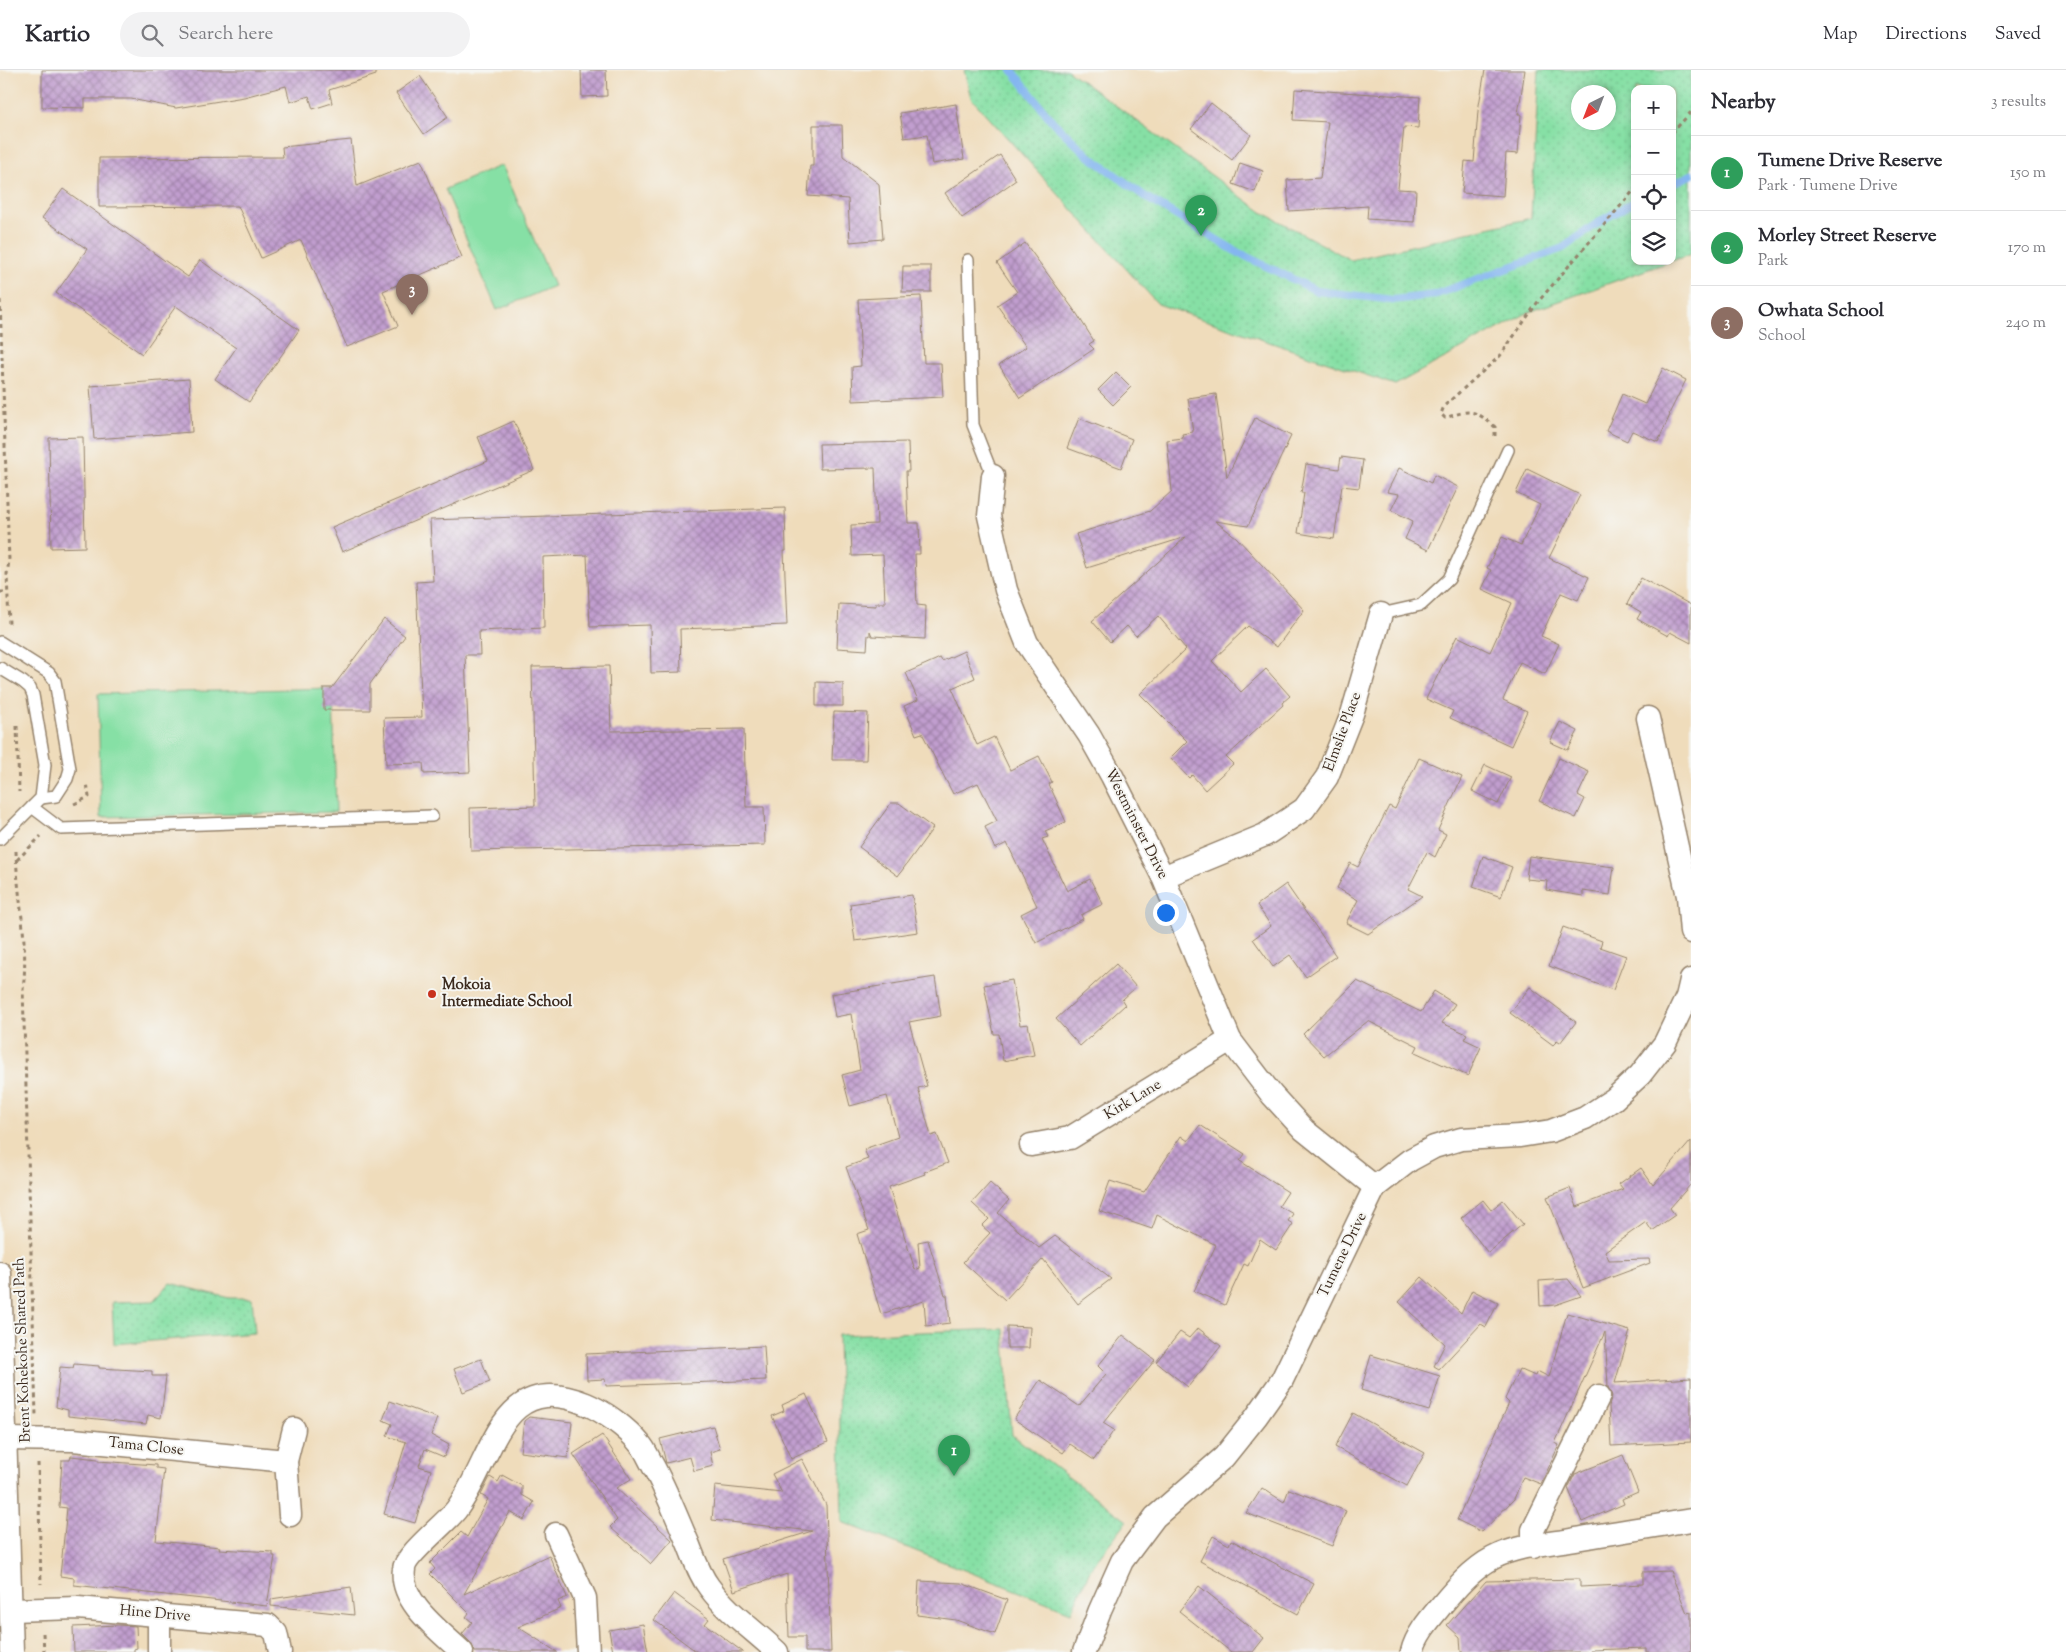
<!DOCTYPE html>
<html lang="en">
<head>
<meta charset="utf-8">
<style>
  :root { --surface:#fff; --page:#f2f2f3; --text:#2b2b33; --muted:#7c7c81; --line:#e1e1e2; --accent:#111827 }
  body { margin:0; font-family:"Sorts Mill Goudy",serif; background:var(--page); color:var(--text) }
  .controls { position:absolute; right:15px; top:15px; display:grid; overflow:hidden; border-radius:10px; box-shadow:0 2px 8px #0003 }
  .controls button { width:45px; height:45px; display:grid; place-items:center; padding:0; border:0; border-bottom:1px solid var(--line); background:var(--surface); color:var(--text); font:25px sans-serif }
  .compass { position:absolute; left:1571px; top:15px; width:45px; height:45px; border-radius:50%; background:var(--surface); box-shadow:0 2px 8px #0003; rotate:222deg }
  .you { position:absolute; left:1165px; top:842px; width:18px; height:18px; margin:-12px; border:4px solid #fff; border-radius:50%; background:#1a73e8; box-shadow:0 0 0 8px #1a73e833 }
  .badge { display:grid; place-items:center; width:32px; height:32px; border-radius:50%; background:var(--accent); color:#fff; font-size:16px; font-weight:700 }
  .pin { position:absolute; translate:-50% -41px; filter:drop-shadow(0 1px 2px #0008) }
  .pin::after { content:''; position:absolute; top:26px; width:18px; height:15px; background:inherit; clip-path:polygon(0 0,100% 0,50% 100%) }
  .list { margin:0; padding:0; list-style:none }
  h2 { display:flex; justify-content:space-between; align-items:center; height:65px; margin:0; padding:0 20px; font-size:21px }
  h2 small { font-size:16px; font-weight:400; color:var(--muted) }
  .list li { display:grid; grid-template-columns:32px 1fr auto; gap:15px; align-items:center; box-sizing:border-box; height:75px; padding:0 20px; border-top:1px solid var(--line) }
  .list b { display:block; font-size:19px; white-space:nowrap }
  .list p { margin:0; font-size:16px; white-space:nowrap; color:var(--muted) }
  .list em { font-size:16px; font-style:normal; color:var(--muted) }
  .icon { flex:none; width:28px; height:28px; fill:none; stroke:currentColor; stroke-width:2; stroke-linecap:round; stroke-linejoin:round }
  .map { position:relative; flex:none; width:1691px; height:1582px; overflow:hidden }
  header { display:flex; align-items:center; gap:30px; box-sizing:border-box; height:70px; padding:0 25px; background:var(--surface); border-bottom:1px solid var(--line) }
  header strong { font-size:24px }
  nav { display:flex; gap:28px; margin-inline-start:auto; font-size:18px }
  .search { width:350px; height:45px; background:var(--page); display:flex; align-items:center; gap:12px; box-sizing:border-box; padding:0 18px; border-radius:28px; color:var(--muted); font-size:19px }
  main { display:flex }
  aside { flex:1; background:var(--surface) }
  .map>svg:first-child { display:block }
</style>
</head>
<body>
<header>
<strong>Kartio</strong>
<div class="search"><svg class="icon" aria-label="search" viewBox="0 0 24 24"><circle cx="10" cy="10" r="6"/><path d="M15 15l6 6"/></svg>Search here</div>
<nav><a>Map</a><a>Directions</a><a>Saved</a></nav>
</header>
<main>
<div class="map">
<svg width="1691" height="1582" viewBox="0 0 1691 1582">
  <defs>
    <pattern id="park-dots" width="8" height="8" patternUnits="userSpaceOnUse" patternTransform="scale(1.25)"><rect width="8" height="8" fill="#86e0a5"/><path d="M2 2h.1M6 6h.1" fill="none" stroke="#75c08e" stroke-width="1.8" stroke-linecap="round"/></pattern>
    <pattern id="building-cross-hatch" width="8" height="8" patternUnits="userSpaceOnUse" patternTransform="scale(1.25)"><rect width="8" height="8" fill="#c19ecf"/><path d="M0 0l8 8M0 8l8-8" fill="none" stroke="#9e81a7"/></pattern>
  </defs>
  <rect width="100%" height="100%" fill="#f6f6f2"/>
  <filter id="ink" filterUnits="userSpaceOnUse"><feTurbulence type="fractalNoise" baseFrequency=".02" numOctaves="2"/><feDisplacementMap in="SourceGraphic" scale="10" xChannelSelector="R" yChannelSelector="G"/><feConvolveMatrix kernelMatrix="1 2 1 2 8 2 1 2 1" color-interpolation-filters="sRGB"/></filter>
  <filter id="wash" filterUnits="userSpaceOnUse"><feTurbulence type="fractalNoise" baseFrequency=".0096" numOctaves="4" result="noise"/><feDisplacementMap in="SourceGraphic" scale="20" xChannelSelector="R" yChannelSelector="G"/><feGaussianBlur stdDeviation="1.12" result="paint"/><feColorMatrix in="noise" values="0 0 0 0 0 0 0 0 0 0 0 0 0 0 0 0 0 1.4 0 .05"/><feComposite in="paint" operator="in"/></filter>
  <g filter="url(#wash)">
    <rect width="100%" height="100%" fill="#efdcbb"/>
    <g fill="#86e0a5" stroke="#608562">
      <path d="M502,95l52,121 -57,24 -52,-121z"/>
      <path d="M333,618l3,124 -235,5 -3,-123z"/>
    </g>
    <g fill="url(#park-dots)" stroke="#608562" fill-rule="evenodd">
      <path d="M964,0h103l195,142 89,48 180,-42 8,-148h152v184l-19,7v-172h-37v172h36l-142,51 -134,73 -237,-81 -187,-206zM1578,22h30v30h-30z"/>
      <path d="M170,1213l59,15h23l3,35 -141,11 -2,-42 42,-1z"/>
      <path d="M1004,1259l8,106 115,86 -35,45 -21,46 -229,-90 -4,-187z"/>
    </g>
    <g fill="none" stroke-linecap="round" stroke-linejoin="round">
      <g stroke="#84b6f0" stroke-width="8">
        <path d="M1012,0l41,52 36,34 58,42 90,54 80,39 76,9 41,-5 129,-47 36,-26 36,-21"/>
        <path d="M1672,114l19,-9"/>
      </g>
    </g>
    <g id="blocks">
      <g fill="url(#building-cross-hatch)">
        <path d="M42,0h334v5l-47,15 3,13 -19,6 -4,-13 -19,6 -4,-16 -42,11 -68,11 -45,-9h-46v9l-43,-1z"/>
        <path d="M581,0h25l1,26 -25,1z"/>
        <path d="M1485,0h40l-7,44h3l-3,40 -12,-1 -3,43 -41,-3 3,-32 9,1 4,-51z"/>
        <path d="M420,6l28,41 -24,17 -28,-41z"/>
        <path d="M1295,19l125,8 -2,31 -14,-1 -6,62 18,1 -2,32 -47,-3 1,-13 -79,5 -2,-31 33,-2 8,-56 -35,-2z"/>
        <path d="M1211,33l40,32 -19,25 -41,-31z"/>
        <path d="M956,34l8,55 -32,5 -5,-29 -23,3 -4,-25z"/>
        <path d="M813,55h29l1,31 36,28 4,55 -33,3 -2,-43 -40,-3 2,-30h3z"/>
        <path d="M351,70l6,46 64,-26 41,97 -79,34 15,35 -51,21 -46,-107 -40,18 -23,-52 -139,1v-49l184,-1 -1,-10z"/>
        <path d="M1000,85l16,25 -54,38 -17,-25z"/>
        <path d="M1240,93l23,8 -8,21 -22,-8z"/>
        <path d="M63,119l125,88 12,-17 99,70 -50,72 -34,-23 21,-31 -60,-42 -34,48 -86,-61 31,-44 -45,-31z"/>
        <path d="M1025,173l52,71 17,27 -5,3 5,5 -74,49 -21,-33 27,-18 -29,-42 20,-13 -20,-29z"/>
        <path d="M903,196h28v26h-29z"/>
        <path d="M921,226l3,67h17l2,34 -90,4 -1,-34 9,-1 -3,-67z"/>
        <path d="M1663,298l23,12 -17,34 1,1 -12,27 -26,-11 -5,10 -21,-10 16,-37 23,10z"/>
        <path d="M1116,302l15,15 -18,18 -15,-15z"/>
        <path d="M189,309l3,53 -98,7 -4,-53z"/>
        <path d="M1216,324l11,83 28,-59 36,18 -43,90 -33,-5 21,16 68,73 -27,37 -29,-21 -36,35 29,31 25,-23 24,27 -8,7 1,2 -57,52 7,7 -28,26 -13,-15 -3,3 -19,-20 17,-17 -47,-47 46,-45 -28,-33 -22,20 -9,-10 -17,16 -18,-21 94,-84 -99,31 -11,-34 74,-23 22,-20 -5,-51 16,-2 -1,-4 11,-2 -5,-34z"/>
        <path d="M1079,348l53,21 -11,29 -54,-20z"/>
        <path d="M514,351l20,49 -192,82 -10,-25 156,-66 -10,-24z"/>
        <path d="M83,367l2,110 -34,1 -2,-110z"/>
        <path d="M908,372l1,29h-3l2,52h11l1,31h-5l2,51 9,1 -1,33 -53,-3 -2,-5v5l-2,-1 -1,15 -30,-2 2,-44 37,2v-3h9l-2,-48 -31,1 -1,-31 26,-1 -2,-56 -55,1 -1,-25z"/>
        <path d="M1341,387l22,3 -4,28 -17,-2 -8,53 -36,-6 6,-40h-3l5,-29 33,5z"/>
        <path d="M1399,398l32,15 3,-8 24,12 -30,63 -23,-11 8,-18 -22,-11 8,-16 -12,-2z"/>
        <path d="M1527,399l53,26 -31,63 40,19 -11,23 -17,-7 -20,43 18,8 -14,30 -25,-12 -17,38 24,11 -16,35 -61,-28 3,-7 -27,-12 31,-63 33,16 22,-49 -30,-14 9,-19 -4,-2 15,-31 19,8 19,-40 -24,-12z"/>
        <path d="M785,438l1,43h-2l3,74 -107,4 1,43 -30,1 -1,-48 -60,2 -3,-72 -44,2 1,71 -65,3 1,24h-15l5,117 -46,2 -1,-11 -37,1 -2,-46 38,-1 -6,-135 17,-1 -3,-61z"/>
        <path d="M1641,508l50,27v38l-21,-11 -2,4 -31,-17 4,-7 -14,-8z"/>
        <path d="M384,549l21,17 -35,48v26h-46v-22h8z"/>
        <path d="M964,581l11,27 -23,10 25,57 17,-8 16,33 29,-14 13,26 -3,2 17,38 -21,9 3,6 -6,2 25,52 23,-12 13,25 -22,11 2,4 -47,24 -15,-29 16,-8 -30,-63 -12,6 -10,-22 12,-6 -19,-38 -25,11 -31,-61 -6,2 -12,-29 14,-6 -12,-27 34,-15 2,3z"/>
        <path d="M609,596l2,65 133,-2 2,78h18l1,38 -294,6 -1,-43 65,-2 -3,-139z"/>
        <path d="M816,612l27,1v23h-27z"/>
        <path d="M834,642l34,1 -2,47h-34z"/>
        <path d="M1560,652l18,9 -10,19 -18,-8z"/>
        <path d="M1419,688l43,19 -24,53 8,4 -11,23 -8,-5 -19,37 14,7 -54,38 -22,-11 12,-23 -21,-12 13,-25 8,4 31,-61 6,3z"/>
        <path d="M1559,688l30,14 -11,23 7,4 -9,19 -37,-17z"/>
        <path d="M1485,695l26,12 -13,27 -26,-13z"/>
        <path d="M891,733h8l34,25 -35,48 -39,-29z"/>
        <path d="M1483,786l29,11 -11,30 -28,-10z"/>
        <path d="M1529,786l85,11 -4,28 -27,-4v5l-37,-6 1,-9 -21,-2z"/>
        <path d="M1286,814l50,72 -30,21 -16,-22 -17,12 -20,-28 18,-13 -14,-21z"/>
        <path d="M912,825l6,37 -63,9 -5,-37z"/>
        <path d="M1563,857l39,14 -2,6 26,9 -13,34 -64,-24z"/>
        <path d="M1116,894l20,23 -14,13 3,5 -45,41 -24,-27z"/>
        <path d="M935,907l6,39 -32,6 18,64 -9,2 13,48 6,-2 11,29 -24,9 1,2 -36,13 26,83 5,-2 -2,-26 10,-2 17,55h2l3,28 -24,3 -2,-25 -43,13 -24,-80 12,-4 -23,-63 22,-8 -4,-10 34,-12 -11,-41 -37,10 -8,-31 18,-5 -9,-56 -16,3 -4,-23z"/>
        <path d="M1012,910l8,45 8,-1 6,31 -31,6 -4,-27h-5l-10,-49z"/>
        <path d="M1357,911l64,31 13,-21 21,13 -13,19 25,11 -3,5 17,8 -13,29 -53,-24 3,-6 -50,-25 -44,35 -21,-22z"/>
        <path d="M1530,917l46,35 -16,21 -3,-2 -4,4 -43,-32z"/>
        <path d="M1200,1055l45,29 -5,7 48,31 -9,14 14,8 -5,7 5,3 -17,26 -16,-11 -12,27 -4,-2 -19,41 -31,-14 22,-46 -59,-30 -5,14 -53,-18 11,-30 34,11 37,-56 7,5z"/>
        <path d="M1691,1071v43l-21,24 5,7 -23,16 -6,-9 -41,29 4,9 40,-1 1,4 -67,25 -36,-91 23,-9 7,19 46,-18 -4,-5 22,-16 12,17z"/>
        <path d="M990,1113l19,17 -11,13 41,35 16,-12 56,43 -33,25 -35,-45 -38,41 -42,-38 27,-29 -8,-7 7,-7 -17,-16z"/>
        <path d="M1483,1130l8,10 12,-10 20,24 -35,29 -27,-35z"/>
        <path d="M1422,1207l39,36 11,-23 26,13 -12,24 -5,-3 -42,45 -5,-3 11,-22 -46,-42z"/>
        <path d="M1568,1209l13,17 -26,9 -15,1 -1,-25z"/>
        <path d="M1567,1243l63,18 -15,52 76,-5v64l-80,4 -2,-40 3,-10 -4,-9 -3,-55 -50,111 4,2 -18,39 -18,-7 -9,22 -32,33 -25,-12 52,-117 -4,-4 14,-30 16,7 2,-5 12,6z"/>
        <path d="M1007,1256l23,1 -1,21h-22z"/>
        <path d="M1198,1258l23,18 -33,41 -32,-25 24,-30 9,6z"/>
        <path d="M1123,1265l32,25 -52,63 11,7 -20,30 -24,-16 -7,9 -49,-34 26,-39 39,26 27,-32 -8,-8z"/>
        <path d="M764,1276l2,34 -160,6 -1,-7 -18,1 -1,-26z"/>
        <path d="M1371,1285l69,21 -11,35 -68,-21z"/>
        <path d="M481,1289l9,23 -27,10 -9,-23z"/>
        <path d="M74,1294l25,2v2l53,3v5h14l-5,42 -13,-3 -2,9 -78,-8v-6l-12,-3 4,-40 13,1z"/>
        <path d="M806,1324l22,48 -37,17 -19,-43 12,-5 -2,-6z"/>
        <path d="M390,1331l47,17 -6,17 18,10 -5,12 -19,-8 -6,17 12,4 -16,53 -31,-9 22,-72 -19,-6 5,-12 -9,-4z"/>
        <path d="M1353,1343l72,40 -18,33 -72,-39z"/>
        <path d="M529,1347l43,5 -4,36 -48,-6 4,-31z"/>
        <path d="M713,1356l7,23 -10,3 3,14 -19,5 -4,-14 -24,6 -6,-24z"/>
        <path d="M602,1365l29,44 -15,9 56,52 -21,24 -41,-37 7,-7 -44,-66z"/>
        <path d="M1623,1385l15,37 -16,7 2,5 -42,18 -14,-34 7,-14z"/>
        <path d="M71,1386l27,3v2l58,4v3l8,1 -8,72 64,6 -1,2 54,3v4h2l-8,50 -193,-21v-7l-14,-2 7,-68 -8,-1 3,-47h8z"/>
        <path d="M802,1389l24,46 5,147h-26v-15h-16l-2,-63 -53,17 -11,-32 89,-28 -100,-11 3,-34 67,7 -10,-19z"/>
        <path d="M502,1405l20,11v9l12,7 -10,18 -14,-8 -46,82 85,-39 18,42 -9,4 3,7 -43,19 39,25h-82l-4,-9 -9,-9 10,-12 -6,-5 3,-4 -39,-39 5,-5 -5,-6 31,-31 6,5 21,-38 -7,-4 9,-18 8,5z"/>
        <path d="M1262,1418l22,14 5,-13 57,22 -14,35 -86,-33z"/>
        <path d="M1213,1466l16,9 2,-5 83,44 -16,30 -98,-53z"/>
        <path d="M1670,1501l17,42 4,-1v40h-45v-4l-56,2v2h-129l-1,-15 -13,-12 39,-44 94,-2v8l63,-3v-12z"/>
        <path d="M919,1511l42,2 46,17 -12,34 -39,-14 -39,-5z"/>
        <path d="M1199,1516l65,52 -11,14h-22l-52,-41z"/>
        <path d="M351,1517l3,28 -83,-9v-7z"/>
        <path d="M674,1523l35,26 -4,5 38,28h-46l-43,-32z"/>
        <path d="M643,1554l5,28h-35l-4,-22z"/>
        <path d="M118,1555l18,1 1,22 -3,1v3h-60l-1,-25z"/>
      </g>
    </g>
  </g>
  <g filter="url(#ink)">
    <use href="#blocks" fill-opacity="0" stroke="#95836c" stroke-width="1"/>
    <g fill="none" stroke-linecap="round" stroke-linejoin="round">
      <defs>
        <g id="service">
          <path d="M968,190l5,165 20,51"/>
          <path d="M1381,544l40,-9 28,-26 59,-129"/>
          <path d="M0,572l49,31 6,8 15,88 -3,10 -11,17 -15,2"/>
          <path d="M0,598l23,14 7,6 3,7 12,70 -4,33 -41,41"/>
          <path d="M32,737l29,22 371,-13"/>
        </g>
        <g id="minor">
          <path d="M993,406l-4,40 17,74 21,53 62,92 23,41 51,101 67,163 42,55 32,35 71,57"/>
          <path d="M1648,648l40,178 3,36"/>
          <path d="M1163,807l102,-42 39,-26 23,-32 25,-63 29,-100"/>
          <path d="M1031,1075l39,-7 160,-98"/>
          <path d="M0,1203l12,379"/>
          <path d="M6,1369l67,1 213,21"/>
          <path d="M290,1445l-4,-54 8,-32"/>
          <path d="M556,1464l29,64 3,54"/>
          <path d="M1533,1477v-17l66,-134"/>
          <path d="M11,1540l67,-2 190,17 8,8 4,19"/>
          <path d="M159,1544v38"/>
          <path d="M462,1582c-22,-21 -63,-50 -58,-83 1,-14 42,-46 52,-59 38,-50 43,-142 130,-106 19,8 41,24 54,40 5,5 8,13 12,20 14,25 24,52 36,79 6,15 11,31 21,44 18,25 46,44 68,65"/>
          <path d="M1084,1582l16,-42 22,-49 33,-44 69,-60 32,-40 26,-37 93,-193 35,-27 24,-13 27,-8 59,-3 31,-5 34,-13 29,-19 26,-24 25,-32 22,-46 4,-17"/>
          <path d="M1412,1582c4,-17 17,-32 28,-45 15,-18 32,-38 53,-49 23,-12 52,-14 77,-18 41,-7 81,-13 121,-20"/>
        </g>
      </defs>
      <use href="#service" stroke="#95836c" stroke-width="14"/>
      <use href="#minor" stroke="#95836c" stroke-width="25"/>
      <g stroke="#95836c" stroke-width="3" stroke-dasharray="4 4" stroke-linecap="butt">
        <path d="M1672,63l19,-21"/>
        <path d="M0,230l9,261 -2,13 2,50"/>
        <path d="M1495,366v-9c-21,-18 -24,-18 -50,-9l-4,-4 3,-8 56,-50 37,-53 98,-114"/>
        <path d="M0,522h8"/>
        <path d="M17,656l2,66"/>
        <path d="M74,734l15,-7 -2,-14"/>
        <path d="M16,781c1,46 13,92 7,138l13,427"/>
        <path d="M17,790l24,-24"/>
        <path d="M38,1393l3,121"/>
        <path d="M43,1563l1,19"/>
      </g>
      <use href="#service" stroke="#fff" stroke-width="11"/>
      <use href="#minor" stroke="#fff" stroke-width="22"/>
    </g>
  </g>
  <circle fill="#c8321e" stroke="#f6f6f2" stroke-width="2" cx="432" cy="924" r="5"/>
  <g text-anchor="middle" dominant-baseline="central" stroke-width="4" stroke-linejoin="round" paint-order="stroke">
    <g font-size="15" fill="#3b2a1e" stroke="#f6f6f2">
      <text transform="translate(1343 662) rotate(-70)">Elmslie Place</text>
      <text transform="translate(1136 754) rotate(63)">Westminster Drive</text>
      <text transform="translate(1133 1030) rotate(-31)">Kirk Lane</text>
      <text transform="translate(1343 1185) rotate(-64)">Tumene Drive</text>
      <text transform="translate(23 1280) rotate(-92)">Brent Kohekohe Shared Path</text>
      <text transform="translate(146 1377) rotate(6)">Tama Close</text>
      <text transform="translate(155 1544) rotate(5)">Hine Drive</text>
    </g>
    <g font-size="15" font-weight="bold" fill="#3b2a1e" stroke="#f6f6f2" text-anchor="start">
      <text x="442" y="915">Mokoia<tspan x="442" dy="17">Intermediate School</tspan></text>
    </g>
  </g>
</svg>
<div class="controls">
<button>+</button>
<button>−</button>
<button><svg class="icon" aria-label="locate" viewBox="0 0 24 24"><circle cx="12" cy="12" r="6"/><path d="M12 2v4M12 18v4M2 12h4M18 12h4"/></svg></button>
<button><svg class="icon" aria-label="layers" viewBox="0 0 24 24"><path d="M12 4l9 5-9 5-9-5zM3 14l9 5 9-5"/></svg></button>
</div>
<svg class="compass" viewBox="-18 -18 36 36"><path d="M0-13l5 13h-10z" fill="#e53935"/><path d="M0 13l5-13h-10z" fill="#7c7c81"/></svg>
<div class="you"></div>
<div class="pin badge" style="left:954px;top:1406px;background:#2e9e5b">1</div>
<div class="pin badge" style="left:1201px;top:166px;background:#2e9e5b">2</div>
<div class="pin badge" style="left:412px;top:245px;background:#8d6e63">3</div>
</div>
<aside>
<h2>Nearby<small>3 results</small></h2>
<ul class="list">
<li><span class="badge" style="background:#2e9e5b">1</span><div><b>Tumene Drive Reserve</b><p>Park · Tumene Drive</p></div><em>150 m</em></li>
<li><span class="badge" style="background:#2e9e5b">2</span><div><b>Morley Street Reserve</b><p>Park</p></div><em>170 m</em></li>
<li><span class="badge" style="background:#8d6e63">3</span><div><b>Owhata School</b><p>School</p></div><em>240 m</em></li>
</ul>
</aside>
</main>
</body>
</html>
